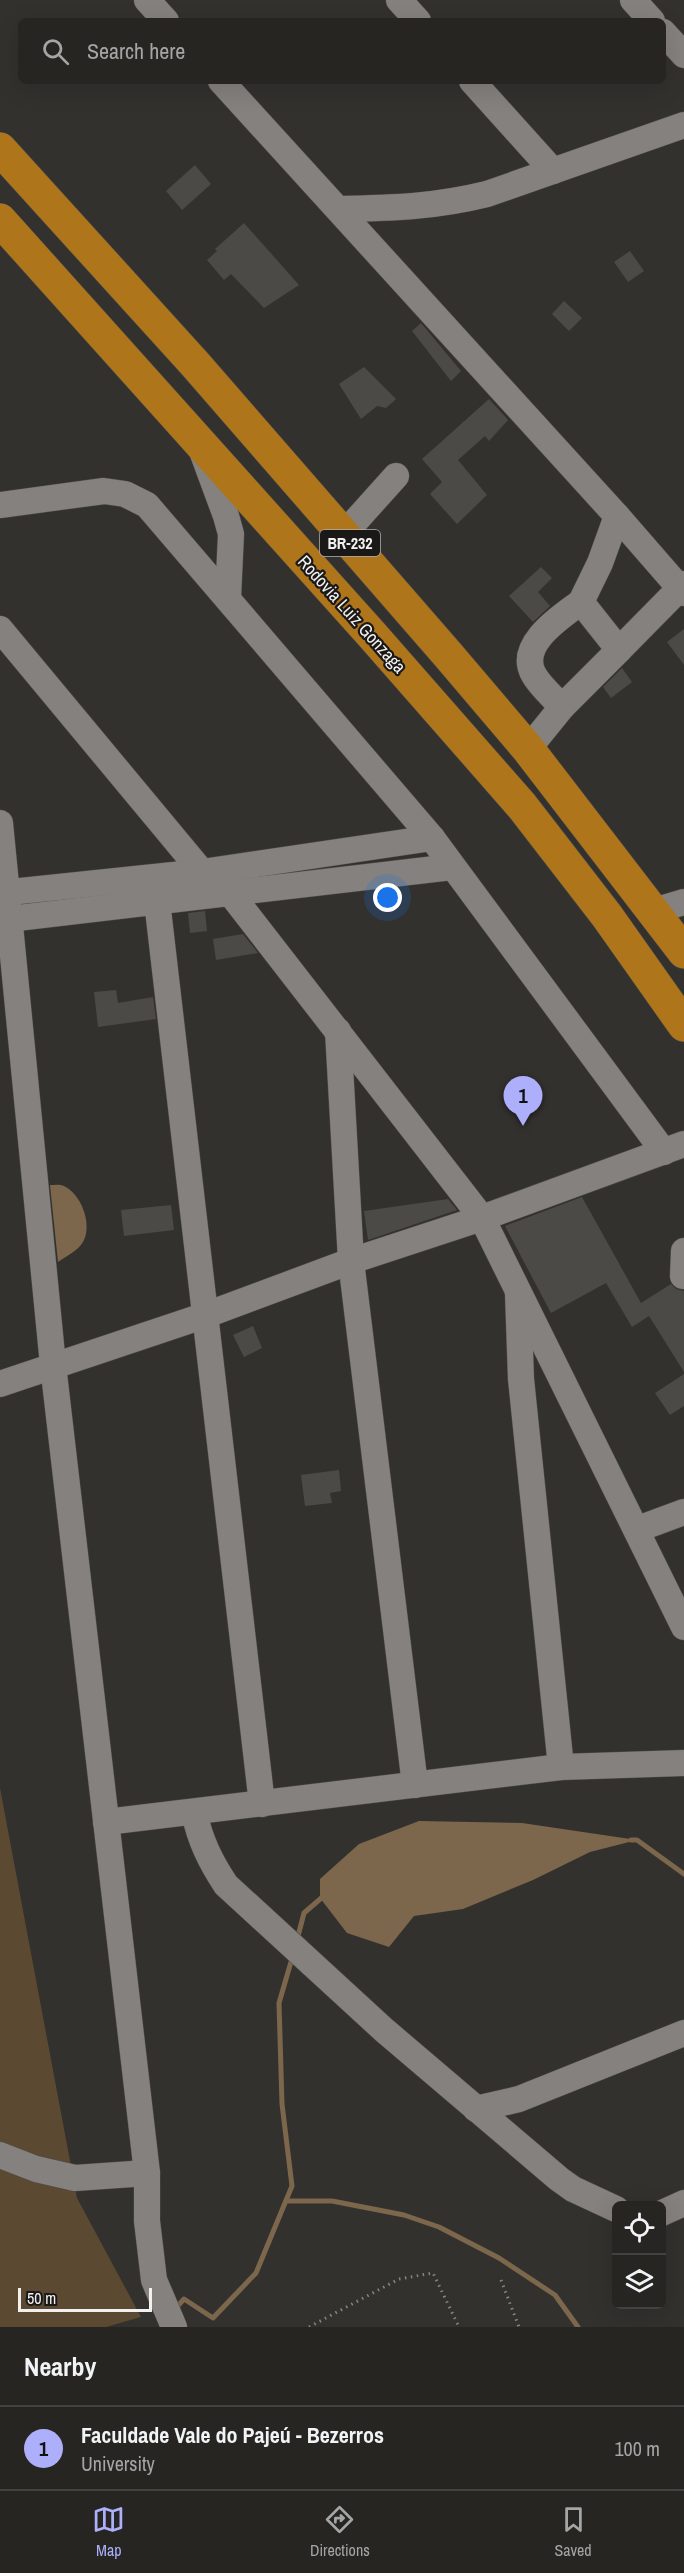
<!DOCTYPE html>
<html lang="en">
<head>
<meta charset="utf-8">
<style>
  :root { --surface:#262522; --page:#32312f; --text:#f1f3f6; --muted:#a4a5a5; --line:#424240; --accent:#adaffb }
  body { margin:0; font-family:"Archivo Narrow",sans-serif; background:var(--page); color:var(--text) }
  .controls { position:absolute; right:18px; bottom:18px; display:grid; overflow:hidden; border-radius:9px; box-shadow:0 6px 24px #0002 }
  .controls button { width:54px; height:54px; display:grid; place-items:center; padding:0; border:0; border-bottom:2px solid var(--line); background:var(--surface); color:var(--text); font:30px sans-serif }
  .scale { position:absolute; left:18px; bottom:15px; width:134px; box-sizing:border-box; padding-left:6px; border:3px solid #f3f1ef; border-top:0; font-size:16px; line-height:21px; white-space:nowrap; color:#f3f1ef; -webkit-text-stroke:4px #1a1918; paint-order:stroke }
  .you { position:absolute; left:388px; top:898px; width:21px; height:21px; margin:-15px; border:4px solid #fff; border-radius:50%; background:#1a73e8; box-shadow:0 0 0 9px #1a73e833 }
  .badge { display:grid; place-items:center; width:39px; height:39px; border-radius:50%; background:var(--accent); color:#111; font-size:20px; font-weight:700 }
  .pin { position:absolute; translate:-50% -50px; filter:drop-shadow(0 2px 3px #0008) }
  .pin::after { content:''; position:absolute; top:32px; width:21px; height:18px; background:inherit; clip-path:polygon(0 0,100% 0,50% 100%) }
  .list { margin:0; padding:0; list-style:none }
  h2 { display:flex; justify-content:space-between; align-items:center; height:78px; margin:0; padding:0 24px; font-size:26px }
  h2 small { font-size:20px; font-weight:400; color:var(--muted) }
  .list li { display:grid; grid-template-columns:39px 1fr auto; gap:18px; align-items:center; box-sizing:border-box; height:84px; padding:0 24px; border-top:2px solid var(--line) }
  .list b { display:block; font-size:22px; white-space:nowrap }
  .list p { margin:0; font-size:20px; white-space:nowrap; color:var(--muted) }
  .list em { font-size:20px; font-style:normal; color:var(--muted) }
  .icon { flex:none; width:33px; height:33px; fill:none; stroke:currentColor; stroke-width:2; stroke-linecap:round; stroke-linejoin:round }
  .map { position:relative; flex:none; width:684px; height:2327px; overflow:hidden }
  .search { position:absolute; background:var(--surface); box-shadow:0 6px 24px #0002; left:18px; right:18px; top:18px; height:66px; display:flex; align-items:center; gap:15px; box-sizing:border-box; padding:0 21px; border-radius:9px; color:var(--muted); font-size:22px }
  .sheet { height:162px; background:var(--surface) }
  nav { display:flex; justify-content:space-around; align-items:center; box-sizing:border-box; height:84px; border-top:2px solid var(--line); background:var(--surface); font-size:16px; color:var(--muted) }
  nav a { display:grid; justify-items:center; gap:3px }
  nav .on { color:var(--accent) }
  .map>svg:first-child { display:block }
</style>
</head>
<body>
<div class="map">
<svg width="684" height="2327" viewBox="0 0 684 2327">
  <rect width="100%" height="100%" fill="#33312e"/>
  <path fill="#5c4931" d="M0,1788l77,410 64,119 -35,10h-106z"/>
  <g fill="#7c674d">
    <path d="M50,1185c4,0 10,-1 14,1 17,8 28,37 20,54 -4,10 -18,16 -26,22z"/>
    <path d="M419,1821l103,2 115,17 -47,12 -57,28 -70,29 -49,7 -25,31 -42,-14 -27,-35v-19l39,-35z"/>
  </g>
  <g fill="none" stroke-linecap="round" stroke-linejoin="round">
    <g stroke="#7c674d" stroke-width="5">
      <path d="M631,1840h6l47,34"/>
      <path d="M297,1940l7,-27 22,-19"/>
      <path d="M286,2201h46l72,14 35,12 60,31 56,37 23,32"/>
      <path d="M175,2309l9,-10 29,19 43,-45 36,-87 -10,-82 -3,-101 14,-48"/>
    </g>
  </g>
  <g fill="#4c4a47">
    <path d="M195,165l16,19 -29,26 -16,-19z"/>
    <path d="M244,223l55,62 -35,23 -33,-34 -7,6 -17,-20 10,-9 -2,-2z"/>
    <path d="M630,251l14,20 -16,11 -14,-20z"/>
    <path d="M564,301l18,17 -13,13 -17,-17z"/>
    <path d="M421,323l40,48 -10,10 -39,-50z"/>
    <path d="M364,367l32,32 -10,9 -9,-2 -16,13 -22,-35z"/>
    <path d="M489,399l19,21 -19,21 -4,-5 -27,24 29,35 -30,29 -27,-30 12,-12 -20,-23z"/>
    <path d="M541,567l11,11 -14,14 12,14 -17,16 -24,-26z"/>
    <path d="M684,629v36l-17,-23z"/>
    <path d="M622,668l10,14 -21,16 -8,-11z"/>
    <path d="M205,911l2,20 -17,2 -2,-20z"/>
    <path d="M243,934l15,19 -42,7 -3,-21z"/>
    <path d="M116,990l2,13 35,-6 3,22 -58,8 -4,-35z"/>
    <path d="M582,1197l59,106 30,-19 5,5 8,2v81l-35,-56 -17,11 -26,-44 -55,30 -46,-87z"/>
    <path d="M448,1199l9,11 -89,30 -4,-29z"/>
    <path d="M171,1205l3,25 -50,6 -3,-26z"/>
    <path d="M253,1326l9,22 -18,9 -11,-22z"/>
    <path d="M684,1374v32l-14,9 -15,-22z"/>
    <path d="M339,1470l2,21 -11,2 2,10 -27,3 -4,-31z"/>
  </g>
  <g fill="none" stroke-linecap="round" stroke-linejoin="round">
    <defs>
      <g id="minor">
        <path d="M147,0l19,21"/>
        <path d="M399,0l19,21"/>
        <path d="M633,0l19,21"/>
        <path d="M663,32l21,23"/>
        <path d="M221,81l396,435 -17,47 -19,39 38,48 -57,57 -34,42"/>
        <path d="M472,81l81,90"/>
        <path d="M339,209c54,-1 95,-2 148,-15l197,-69"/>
        <path d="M202,451l24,65 5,18 -3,64"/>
        <path d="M0,505l104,-14 21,3 22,11 285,333 232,314"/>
        <path d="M617,516l67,77"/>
        <path d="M343,535l53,-59"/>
        <path d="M0,629l202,243 29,22 251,324 202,409"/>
        <path d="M619,650l65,-66"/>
        <path d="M562,707c-9,-10 -22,-21 -28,-32 -18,-30 28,-59 47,-73"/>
        <path d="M0,823l53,542 94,808v48l7,59 20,47"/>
        <path d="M0,893l202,-21 230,-34"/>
        <path d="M157,901l105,903"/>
        <path d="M654,911l30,-9"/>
        <path d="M0,920l452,-53"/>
        <path d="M338,1031l13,230 64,524"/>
        <path d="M683,1276l1,-25"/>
        <path d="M518,1294l3,85 40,388"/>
        <path d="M0,1384l206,-69 145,-54 131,-43 202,-74"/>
        <path d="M638,1529l46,-17"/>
        <path d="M194,1812c6,28 16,49 32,73l158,145 175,149 14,10 43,20"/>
        <path d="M106,1822l455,-55 123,-4"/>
        <path d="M476,2109l43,-10 165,-66"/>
        <path d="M0,2155l36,14 39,9 72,-5"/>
        <path d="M662,2213l22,-10"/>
      </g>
      <g id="highway">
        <path d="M0,149l195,215 254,292 79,93 156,203"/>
        <path d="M0,220l373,416 149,170 85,110 77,109"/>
      </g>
    </defs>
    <use href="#minor" stroke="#4f4d4a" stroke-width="27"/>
    <use href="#highway" stroke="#4f4d4a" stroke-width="34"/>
    <g stroke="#878583" stroke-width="3" stroke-dasharray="1.5 4.5" stroke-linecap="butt">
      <path d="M501,2280l18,47"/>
      <path d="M309,2327l90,-48 34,-6 26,54"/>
    </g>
    <use href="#minor" stroke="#84817e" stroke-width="26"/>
    <use href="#highway" stroke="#ae751b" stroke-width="33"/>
  </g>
  <g text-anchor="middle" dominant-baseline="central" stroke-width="4.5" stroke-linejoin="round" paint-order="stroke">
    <rect fill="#1a1918" stroke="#b2b0ae" stroke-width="1.5" x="320" y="530" width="60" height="26" rx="4.5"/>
    <g font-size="16" font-weight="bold" fill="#f3f1ef">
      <text x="350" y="543">BR-232</text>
    </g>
    <g font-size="18" fill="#f3f1ef" stroke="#1a1918">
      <text transform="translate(352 614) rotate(48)">Rodovia Luiz Gonzaga</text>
    </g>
  </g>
</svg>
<div class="controls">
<button><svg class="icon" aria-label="locate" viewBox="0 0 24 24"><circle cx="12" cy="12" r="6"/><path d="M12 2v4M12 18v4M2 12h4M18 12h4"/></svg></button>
<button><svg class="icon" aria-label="layers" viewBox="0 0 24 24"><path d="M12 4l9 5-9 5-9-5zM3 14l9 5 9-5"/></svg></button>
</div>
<div class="scale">50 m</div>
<div class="you"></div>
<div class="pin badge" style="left:523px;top:1126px">1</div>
<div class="search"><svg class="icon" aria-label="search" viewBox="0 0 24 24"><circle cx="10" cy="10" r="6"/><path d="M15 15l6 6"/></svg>Search here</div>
</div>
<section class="sheet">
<h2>Nearby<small></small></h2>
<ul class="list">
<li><span class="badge">1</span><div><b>Faculdade Vale do Pajeú - Bezerros</b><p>University</p></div><em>100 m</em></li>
</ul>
</section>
<nav>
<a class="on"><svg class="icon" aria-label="map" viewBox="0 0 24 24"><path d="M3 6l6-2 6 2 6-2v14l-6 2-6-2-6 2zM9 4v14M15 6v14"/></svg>Map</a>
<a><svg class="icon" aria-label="directions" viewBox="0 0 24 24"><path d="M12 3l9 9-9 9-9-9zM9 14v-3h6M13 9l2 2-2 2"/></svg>Directions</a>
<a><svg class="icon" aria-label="saved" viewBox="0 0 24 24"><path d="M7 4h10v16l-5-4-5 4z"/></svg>Saved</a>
</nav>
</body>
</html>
